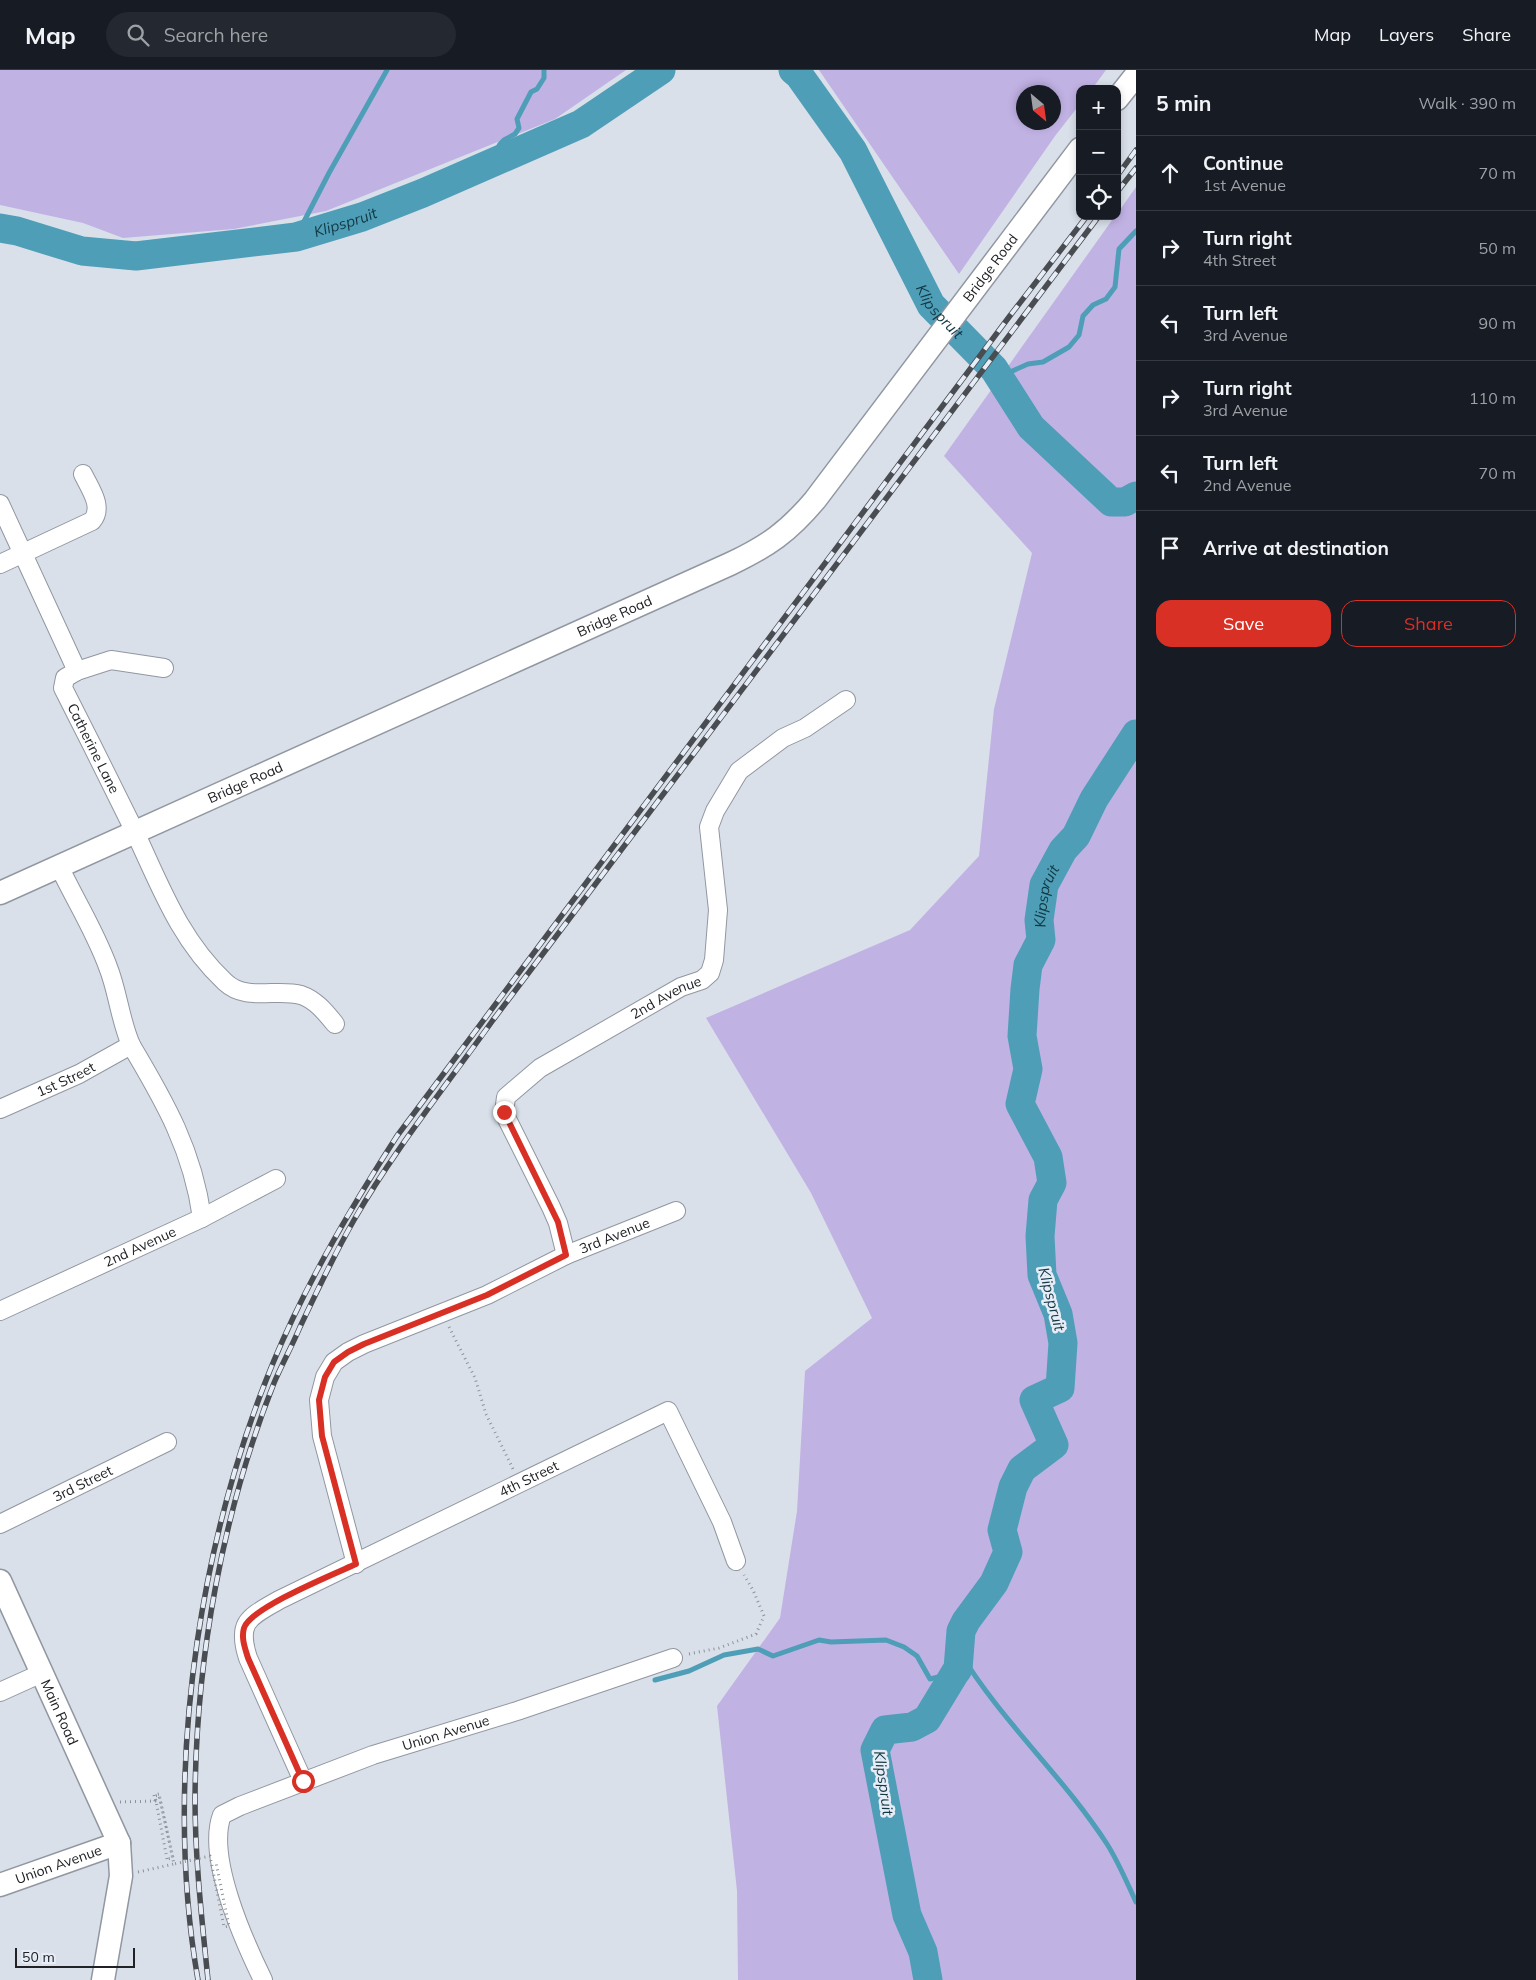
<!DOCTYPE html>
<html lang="en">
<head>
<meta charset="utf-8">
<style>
  :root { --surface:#171b24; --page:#242831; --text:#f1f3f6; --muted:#9ea1a6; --line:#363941; --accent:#d93025 }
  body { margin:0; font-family:Mulish,sans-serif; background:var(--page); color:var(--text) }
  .controls { position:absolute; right:15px; top:15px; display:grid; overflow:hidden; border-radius:10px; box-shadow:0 2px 8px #0003 }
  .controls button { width:45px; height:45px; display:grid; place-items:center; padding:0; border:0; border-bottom:1px solid var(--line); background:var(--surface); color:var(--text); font:25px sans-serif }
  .compass { position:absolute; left:1016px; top:15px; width:45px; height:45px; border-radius:50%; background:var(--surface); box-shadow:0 2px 8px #0003; rotate:151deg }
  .scale { position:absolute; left:15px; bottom:12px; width:120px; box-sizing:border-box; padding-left:5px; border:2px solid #202226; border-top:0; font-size:14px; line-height:18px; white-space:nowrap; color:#202226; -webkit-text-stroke:4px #e7edf7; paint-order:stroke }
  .stop { position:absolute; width:15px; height:15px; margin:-11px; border:4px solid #d93025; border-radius:50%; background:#fff }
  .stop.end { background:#d93025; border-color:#fff; box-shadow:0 1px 5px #0008 }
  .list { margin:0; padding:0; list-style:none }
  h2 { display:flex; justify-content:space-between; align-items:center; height:65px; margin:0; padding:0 20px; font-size:21px }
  h2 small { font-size:16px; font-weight:400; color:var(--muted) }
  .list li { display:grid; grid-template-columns:32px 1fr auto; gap:15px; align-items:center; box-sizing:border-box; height:75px; padding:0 20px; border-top:1px solid var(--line) }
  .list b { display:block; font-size:19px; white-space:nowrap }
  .list p { margin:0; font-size:16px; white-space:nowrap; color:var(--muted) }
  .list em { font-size:16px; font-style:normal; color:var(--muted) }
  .actions { display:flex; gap:10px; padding:15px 20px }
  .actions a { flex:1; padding:11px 0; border:1px solid var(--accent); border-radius:15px; text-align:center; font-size:18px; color:var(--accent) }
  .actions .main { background:var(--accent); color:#fff }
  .icon { flex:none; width:28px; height:28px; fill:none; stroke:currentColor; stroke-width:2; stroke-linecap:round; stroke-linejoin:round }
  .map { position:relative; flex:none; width:1136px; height:1910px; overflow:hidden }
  header { display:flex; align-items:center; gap:30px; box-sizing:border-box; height:70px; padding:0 25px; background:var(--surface); border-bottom:1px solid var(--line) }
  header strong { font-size:24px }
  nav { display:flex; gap:28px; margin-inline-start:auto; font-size:18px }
  .search { width:350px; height:45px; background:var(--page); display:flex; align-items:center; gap:12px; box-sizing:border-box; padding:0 18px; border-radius:28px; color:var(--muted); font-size:19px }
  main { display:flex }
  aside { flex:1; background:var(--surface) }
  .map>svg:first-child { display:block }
</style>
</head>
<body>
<header>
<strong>Map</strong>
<div class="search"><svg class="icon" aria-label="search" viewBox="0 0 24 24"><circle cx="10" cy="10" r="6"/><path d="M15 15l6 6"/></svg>Search here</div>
<nav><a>Map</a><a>Layers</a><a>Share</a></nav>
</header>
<main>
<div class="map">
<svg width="1136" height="1910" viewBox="0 0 1136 1910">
  <rect width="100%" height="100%" fill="#d9e0ea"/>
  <g fill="#c1b2e4" fill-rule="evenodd">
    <path d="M0,0h626l-71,49 -229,92 -92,18 -111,9 -40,-15 -83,-18z"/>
    <path d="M819,0h287l-14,19h-12v15l-25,32 -96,138zM1054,22v30h-30v-30z"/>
    <path d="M1136,117v1793h-398l-1,-89 -20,-185 63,-88 17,-107 8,-140 67,-53 -61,-125 -105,-175 204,-88 69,-74 15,-147 38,-156 -88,-97 171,-240h2v-2z"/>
  </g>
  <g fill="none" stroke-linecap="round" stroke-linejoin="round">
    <g stroke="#4e9eb7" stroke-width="5">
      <path d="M488,95l12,-21 4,-4 11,-6 4,-6 -2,-9 14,-27 6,-3 7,-11v-8"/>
      <path d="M296,167l33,-64 58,-103"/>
      <path d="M999,307l29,-13 15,-2 26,-15 10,-12 4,-19 10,-11 13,-6 9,-12 4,-38 17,-18"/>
      <path d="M959,1581c42,70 104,125 148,193 12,19 20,39 29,58"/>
      <path d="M655,1610l34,-9 35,-16 34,-6 15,7 46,-16 12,2 55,-2 18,7 13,9 13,23 25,-6"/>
    </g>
    <g stroke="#4e9eb7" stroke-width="29">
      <path id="s1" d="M793,0l6,5 54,76 78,154 63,64 37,58 80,75h14l11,-6"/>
      <path id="s2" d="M0,158l17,3 65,20 54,5 160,-19 66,-20 61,-24 158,-69 80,-54"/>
      <path id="s3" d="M928,1910l-5,-28 -16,-37 -32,-165 10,-20 27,-3 15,-8 28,-46 3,-4 3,-38 5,-10 28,-38 14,-31 -6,-22 11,-43 9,-18 32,-24 -20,-45 26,-12 3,-45 -5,-29 -16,-39 -2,-39 3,-36 9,-17 -4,-26 -28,-53 8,-35 -6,-33 3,-47 3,-24 13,-25 -2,-20 5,-35 19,-35 13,-14 18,-37 42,-65"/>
    </g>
    <defs>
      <g id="minor">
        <path d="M0,434l77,167"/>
        <path d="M0,494l92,-43c12,-14 -2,-32 -9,-47"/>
        <path id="s4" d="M164,598l-53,-8 -34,11 -12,7 -2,10c24,47 48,95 71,142 26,55 45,109 91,152 21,20 51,6 76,13 15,5 25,18 34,29"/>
        <path d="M59,796c16,34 36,65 49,101 10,25 12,53 23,78 34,57 62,106 71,173"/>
        <path id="s5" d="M0,1039l79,-35 52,-29"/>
        <path id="s6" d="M566,1185l-8,-32 -7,-16 -47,-94 2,-16 34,-29 141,-81 21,-7 8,-7 4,-13 4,-50 -9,-83 6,-16 24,-40 44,-33 22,-10 41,-28"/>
        <path id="s7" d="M0,1241l202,-93 74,-39"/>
        <path id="s8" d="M0,1454l167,-82"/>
        <path id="s9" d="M356,1494l-34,-128 -3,-36 6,-23 9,-15 14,-10 16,-8 123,-49 79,-40 110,-44"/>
        <path d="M0,1622l42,-19"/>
        <path id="s10" d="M303,1711l-55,-123c-12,-37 2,-41 31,-58l389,-189 54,111 14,39"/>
        <path id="s11" d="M263,1910c-19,-39 -57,-123 -41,-165l18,-9 133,-51 144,-44 156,-53"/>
      </g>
      <g id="tertiary">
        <path d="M1117,29l19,-24"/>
        <path id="s12" d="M0,823l730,-329c38,-18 58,-32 85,-64l265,-351"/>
        <path id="s13" d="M0,1511l119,262 2,33 -18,104"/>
        <path id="s14" d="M0,1815l119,-42"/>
      </g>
    </defs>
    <use href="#minor" stroke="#9197a1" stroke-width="20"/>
    <use href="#tertiary" stroke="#9197a1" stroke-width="25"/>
    <g stroke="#8d9299" stroke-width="3" stroke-dasharray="1 4" stroke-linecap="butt">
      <path d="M449,1257l26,51 11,36 27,55"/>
      <path d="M689,1584l30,-6 37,-14 8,-18 -11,-26 -9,-15"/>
      <path d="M120,1732l35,-1 -1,-6 5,-1 14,64 -6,1"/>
      <path d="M138,1802l36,-8"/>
    </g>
    <use href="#minor" stroke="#fff" stroke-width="18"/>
    <use href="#tertiary" stroke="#fff" stroke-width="22"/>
    <defs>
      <g id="rail">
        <path d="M1117,106l19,-26"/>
        <path d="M1117,122l19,-24"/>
        <path d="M198,1910c-37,-211 3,-469 95,-662 30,-63 66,-123 104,-182l612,-819 78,-101"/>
        <path d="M208,1910c-6,-60 -13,-120 -13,-181 1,-140 27,-285 79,-416 8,-19 18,-37 26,-56 17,-36 34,-72 54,-107 40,-70 92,-134 139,-200l606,-804"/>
      </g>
    </defs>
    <use href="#rail" stroke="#494c51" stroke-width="5.5"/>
    <use href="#rail" stroke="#e7edf7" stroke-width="4" stroke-dasharray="11" stroke-linecap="butt"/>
    <path stroke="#8d9299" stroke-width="3" stroke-dasharray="1 4" stroke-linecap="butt" d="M167,1789l-12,-63 4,-1 15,69 36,-8 14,71 5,-1 -13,-63"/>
  </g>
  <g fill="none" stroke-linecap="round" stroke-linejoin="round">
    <path stroke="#d93025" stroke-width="6" d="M303,1711l-55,-123c-3,-10 -7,-20 -4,-30 6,-20 90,-54 112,-64l-34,-128 -3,-36 6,-23 9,-15 14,-10 16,-8 123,-49 79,-40 -8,-33 -54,-110"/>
  </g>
  <g text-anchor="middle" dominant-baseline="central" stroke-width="5" stroke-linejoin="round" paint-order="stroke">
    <g font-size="14" fill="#202226" stroke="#e7edf7">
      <text stroke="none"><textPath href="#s12" startOffset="1199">Bridge Road</textPath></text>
      <text stroke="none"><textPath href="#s12" startOffset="674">Bridge Road</textPath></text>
      <text stroke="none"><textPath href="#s4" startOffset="181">Catherine Lane</textPath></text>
      <text stroke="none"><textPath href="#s12" startOffset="269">Bridge Road</textPath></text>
      <text stroke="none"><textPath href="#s6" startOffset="361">2nd Avenue</textPath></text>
      <text stroke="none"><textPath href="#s5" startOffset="72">1st Street</textPath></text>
      <text stroke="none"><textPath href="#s9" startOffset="518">3rd Avenue</textPath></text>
      <text stroke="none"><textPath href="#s7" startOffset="154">2nd Avenue</textPath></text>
      <text stroke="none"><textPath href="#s10" startOffset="488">4th Street</textPath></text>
      <text stroke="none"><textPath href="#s8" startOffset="92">3rd Street</textPath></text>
      <text stroke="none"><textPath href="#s13" startOffset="144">Main Road</textPath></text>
      <text stroke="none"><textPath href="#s11" startOffset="412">Union Avenue</textPath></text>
      <text stroke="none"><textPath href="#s14" startOffset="62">Union Avenue</textPath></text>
    </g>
    <g font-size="15" font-style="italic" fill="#123843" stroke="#e7edf7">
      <text stroke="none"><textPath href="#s2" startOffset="352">Klipspruit</textPath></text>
      <text stroke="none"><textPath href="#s1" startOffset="284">Klipspruit</textPath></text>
      <text stroke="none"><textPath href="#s3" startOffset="1209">Klipspruit</textPath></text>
      <text transform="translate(1052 1229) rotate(75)">Klipspruit</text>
      <text transform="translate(884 1713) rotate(82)">Klipspruit</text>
    </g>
  </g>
</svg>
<div class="controls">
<button>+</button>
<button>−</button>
<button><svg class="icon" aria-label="locate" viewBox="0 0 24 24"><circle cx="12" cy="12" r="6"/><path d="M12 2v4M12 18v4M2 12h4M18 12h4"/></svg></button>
</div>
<svg class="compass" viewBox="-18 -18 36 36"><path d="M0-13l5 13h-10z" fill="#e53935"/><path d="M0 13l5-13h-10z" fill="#9ea1a6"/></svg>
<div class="scale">50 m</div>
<div class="stop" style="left:303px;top:1711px"></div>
<div class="stop end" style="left:504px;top:1042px"></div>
</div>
<aside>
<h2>5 min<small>Walk · 390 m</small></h2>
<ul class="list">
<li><svg class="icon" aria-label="ahead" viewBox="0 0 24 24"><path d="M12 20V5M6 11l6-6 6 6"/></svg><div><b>Continue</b><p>1st Avenue</p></div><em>70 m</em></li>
<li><svg class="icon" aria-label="right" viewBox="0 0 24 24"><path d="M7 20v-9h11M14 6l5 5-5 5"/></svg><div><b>Turn right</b><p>4th Street</p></div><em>50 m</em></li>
<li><svg class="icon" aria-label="left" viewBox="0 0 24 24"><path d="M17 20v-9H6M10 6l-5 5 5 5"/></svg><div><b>Turn left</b><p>3rd Avenue</p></div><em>90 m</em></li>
<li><svg class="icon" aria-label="right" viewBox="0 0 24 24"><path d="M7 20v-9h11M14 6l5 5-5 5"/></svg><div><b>Turn right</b><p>3rd Avenue</p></div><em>110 m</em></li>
<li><svg class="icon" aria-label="left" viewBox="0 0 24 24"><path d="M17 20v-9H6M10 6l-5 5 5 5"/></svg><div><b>Turn left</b><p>2nd Avenue</p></div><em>70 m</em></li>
<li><svg class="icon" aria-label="arrive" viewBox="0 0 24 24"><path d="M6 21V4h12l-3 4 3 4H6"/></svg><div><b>Arrive at destination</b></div></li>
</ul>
<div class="actions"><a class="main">Save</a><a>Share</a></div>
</aside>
</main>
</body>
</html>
